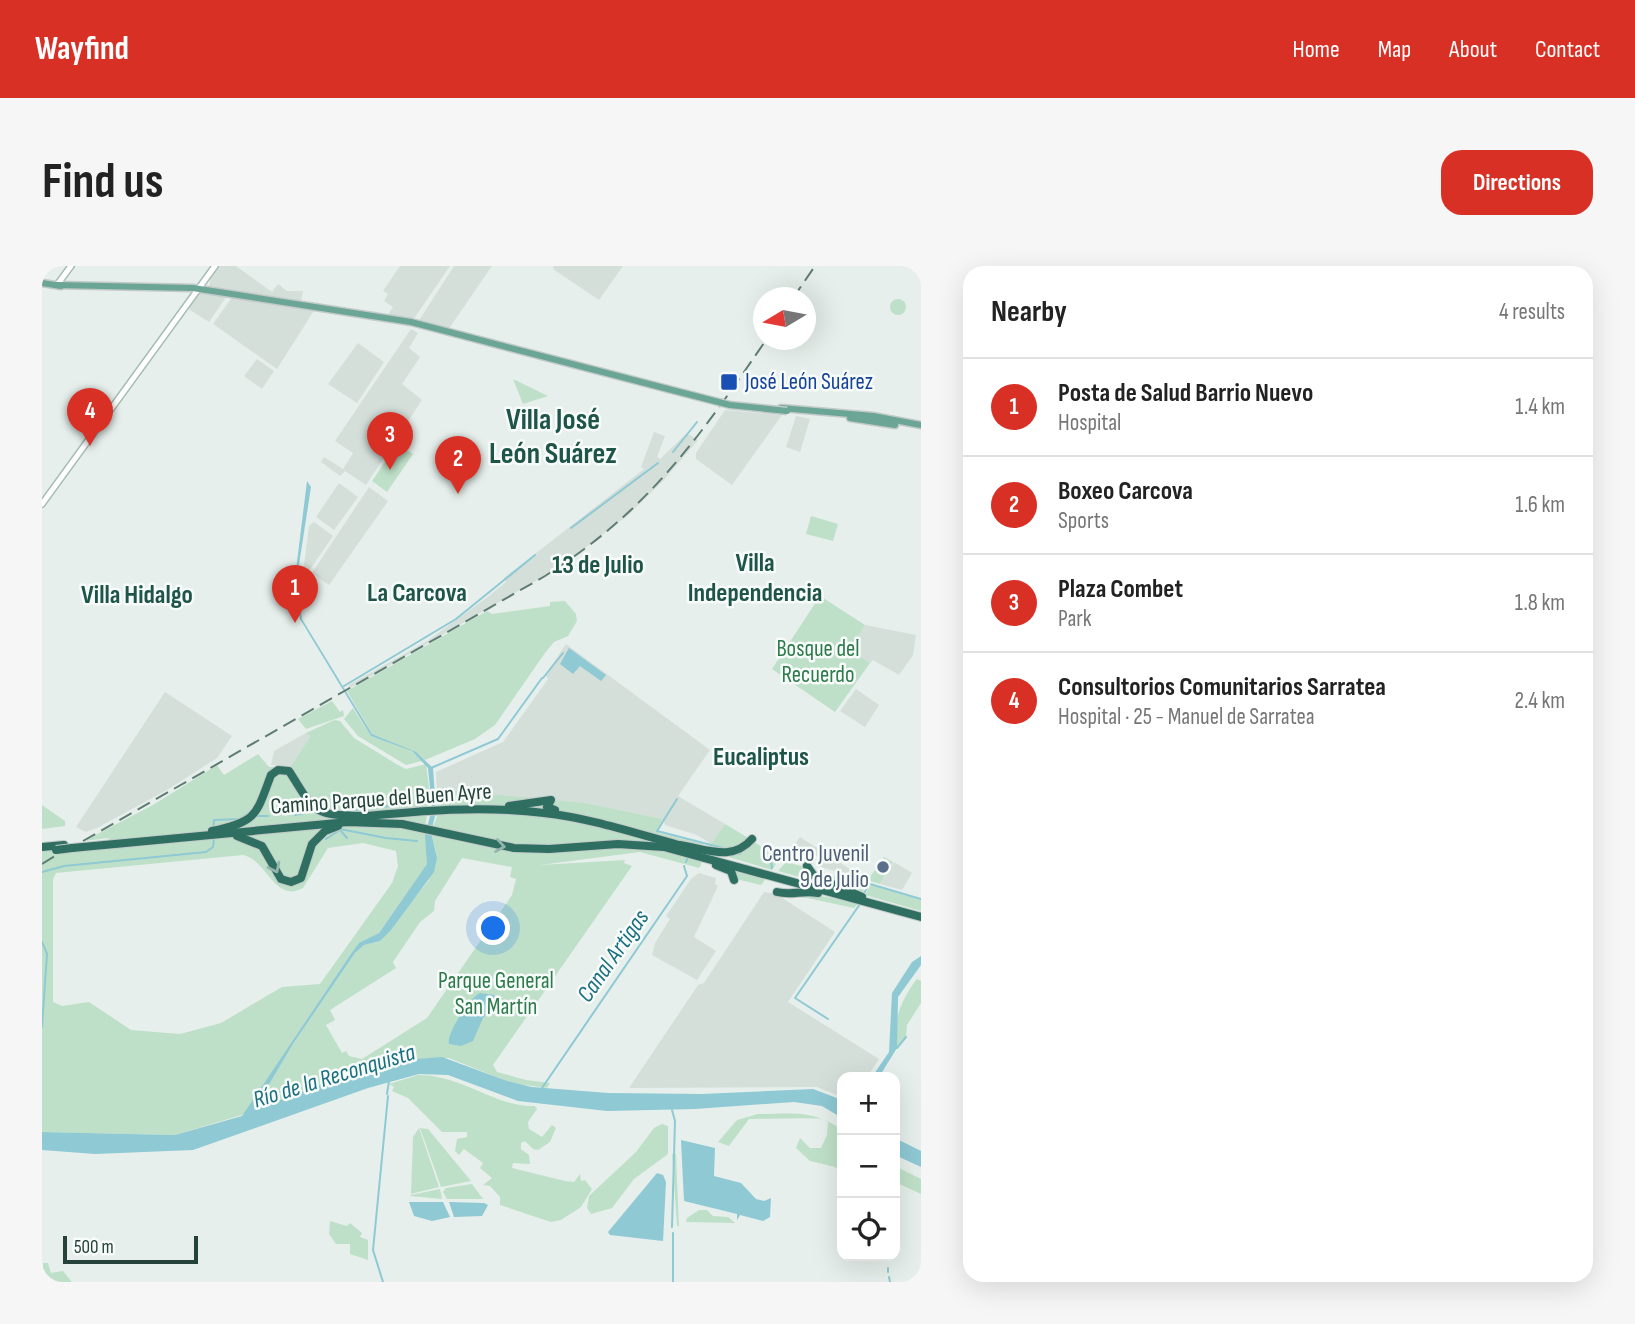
<!DOCTYPE html>
<html lang="en">
<head>
<meta charset="utf-8">
<style>
  :root { --surface:#fff; --page:#f6f6f6; --text:#222; --muted:#767676; --line:#e0e0e0; --accent:#d93025 }
  body { margin:0; font-family:"Sofia Sans Condensed",sans-serif; background:var(--page); color:var(--text) }
  .controls { position:absolute; right:21px; bottom:21px; display:grid; overflow:hidden; border-radius:14px; box-shadow:0 7px 28px #0002 }
  .controls button { width:63px; height:63px; display:grid; place-items:center; padding:0; border:0; border-bottom:2px solid var(--line); background:var(--surface); color:var(--text); font:35px sans-serif }
  .compass { position:absolute; left:711px; top:21px; width:63px; height:63px; border-radius:50%; background:var(--surface); box-shadow:0 7px 28px #0002; rotate:260deg }
  .scale { position:absolute; left:21px; bottom:18px; width:135px; box-sizing:border-box; padding-left:7px; border:4px solid #24423a; border-top:0; font-size:19px; line-height:24px; white-space:nowrap; color:#24423a; -webkit-text-stroke:5px #f7fbf9; paint-order:stroke }
  .you { position:absolute; left:452px; top:663px; width:24px; height:24px; margin:-18px; border:5px solid #fff; border-radius:50%; background:#1a73e8; box-shadow:0 0 0 10px #1a73e833 }
  .badge { display:grid; place-items:center; width:46px; height:46px; border-radius:50%; background:var(--accent); color:#fff; font-size:23px; font-weight:700 }
  .pin { position:absolute; translate:-50% -58px; filter:drop-shadow(0 2px 4px #0008) }
  .pin::after { content:''; position:absolute; top:37px; width:24px; height:21px; background:inherit; clip-path:polygon(0 0,100% 0,50% 100%) }
  .list { margin:0; padding:0; list-style:none }
  h2 { display:flex; justify-content:space-between; align-items:center; height:91px; margin:0; padding:0 28px; font-size:30px }
  h2 small { font-size:23px; font-weight:400; color:var(--muted) }
  .list li { display:grid; grid-template-columns:46px 1fr auto; gap:21px; align-items:center; box-sizing:border-box; height:98px; padding:0 28px; border-top:2px solid var(--line) }
  .list b { display:block; font-size:26px; white-space:nowrap }
  .list p { margin:0; font-size:23px; white-space:nowrap; color:var(--muted) }
  .list em { font-size:23px; font-style:normal; color:var(--muted) }
  .icon { flex:none; width:38px; height:38px; fill:none; stroke:currentColor; stroke-width:2; stroke-linecap:round; stroke-linejoin:round }
  .map { position:relative; flex:none; width:879px; height:1016px; overflow:hidden; border-radius:21px }
  header { display:flex; align-items:center; gap:42px; box-sizing:border-box; height:98px; padding:0 35px; background:var(--accent); color:#fff }
  header strong { font-size:33px }
  nav { display:flex; gap:38px; margin-inline-start:auto; font-size:24px }
  .intro { display:flex; align-items:center; justify-content:space-between; box-sizing:border-box; height:168px; padding:0 42px }
  h1 { margin:0; font-size:49px }
  .button { padding:18px 32px; border-radius:21px; background:var(--accent); color:#fff; font-size:24px; font-weight:700 }
  main { display:flex; gap:42px; padding:0 42px }
  aside { flex:1; background:var(--surface); border-radius:21px; box-shadow:0 7px 28px #0002 }
  .map>svg:first-child { display:block }
</style>
</head>
<body>
<header>
<strong>Wayfind</strong>
<nav><a>Home</a><a>Map</a><a>About</a><a>Contact</a></nav>
</header>
<div class="intro"><h1>Find us</h1><a class="button">Directions</a></div>
<main>
<div class="map">
<svg width="879" height="1016" viewBox="0 0 879 1016">
  <rect width="100%" height="100%" fill="#e6efeb"/>
  <g fill="#d4dfda">
    <path d="M175,0h19l36,26 6,-8 9,7h16l-3,15 15,3 -38,60 -64,-45 22,-31 -26,-5 2,-14z"/>
    <path d="M358,0h50l-37,54 -26,-4 6,-9 -9,-6 4,-7 -5,-3z"/>
    <path d="M412,0h38l-44,64 -30,-8z"/>
    <path d="M512,0h69l-24,34 -46,-31z"/>
    <path d="M157,26l27,5 -17,25 -22,-14z"/>
    <path d="M369,63l7,4 -9,15 11,9 -18,27 20,16 -56,85 -21,-14 -5,5 -19,-14 3,-5 19,12 10,-16 -18,-12z"/>
    <path d="M316,77l26,19 -27,41 -29,-19z"/>
    <path d="M215,93l17,12 -12,18 -18,-13z"/>
    <path d="M683,144l57,5 -50,70 -36,-26v-6z"/>
    <path d="M754,150l14,3 -10,33 -14,-5z"/>
    <path d="M612,166l11,4 -8,21 3,2 27,-26 11,7 -35,41 -36,35 -67,51 -213,123 2,-5 78,-44 58,-42 21,-17 -2,-4 140,-109 -3,-2z"/>
    <path d="M297,217l19,14 -24,33 -18,-13z"/>
    <path d="M327,221l19,14 -59,84 -17,-12z"/>
    <path d="M272,256l19,14 -31,45 7,-55z"/>
    <path d="M823,359l51,10 -3,20 -14,20 -26,-15 -3,3 -22,-14z"/>
    <path d="M524,378l144,106 -32,46 47,28 -14,20 -14,-9 -32,-10 -2,-6 -77,-16 -149,-11 -1,-20 67,-30 45,-63 -3,-4z"/>
    <path d="M814,423l23,16 -14,22 -25,-16z"/>
    <path d="M123,426l67,44 -15,22 -50,32 -70,38 -11,4 -10,-5z"/>
    <path d="M264,467l4,4 -19,29 -20,-1 3,-14z"/>
    <path d="M758,571l20,13 -8,14 -22,-5 -2,-5z"/>
    <path d="M783,587l37,24 -1,1 -45,-12z"/>
    <path d="M852,596l18,11 -10,17 -22,-6z"/>
    <path d="M657,607l17,5 -1,6 3,2 -24,51 22,14 -19,29 -45,-25 3,-12 15,-24 -4,-3 25,-37z"/>
    <path d="M722,626l12,2 59,38 -47,70 91,57 -12,18h-25v20l-25,-10 -188,1 69,-103 6,-2z"/>
  </g>
  <g fill="#bfe0c8" fill-rule="evenodd">
    <circle cx="856" cy="41" r="8"/>
    <path d="M471,113l35,17 -25,8z"/>
    <path d="M355,178l16,10 -26,38 -15,-11z"/>
    <path d="M769,250l27,8 -5,17 -27,-7z"/>
    <path d="M778,330l45,29 -16,24 21,14 -35,49 -63,-43z"/>
    <path d="M523,335l11,13 1,7 -9,15 -14,6 -9,11 -50,72 -20,14 -50,21 -16,-11 13,12 -16,4 -48,-29 -14,-17 9,-11 18,28 30,10 -29,-12 -25,-43 140,-80 5,3 58,-8v-4z"/>
    <path d="M290,435l8,11 3,-2 1,6 -38,13 -8,-10z"/>
    <path d="M292,454l6,1 14,17 44,27 8,4 20,-5 4,31 -5,33 11,30 -10,8 -47,67 -17,10 -35,47 -82,124 -70,21 -133,-3v-281l73,-7 -7,-6 -24,3 69,-36 64,-40 7,10 34,-21 11,13 22,-1 19,-29 -4,-4zM321,577l33,8 2,15 -6,17 -72,101 -38,3 -61,36 -41,11 -49,-4 -42,-28 -27,4 -9,-4v-123l3,-6 187,-18c23,4 32,49 60,33l25,-40z"/>
    <path d="M416,525l128,12 77,16 -6,10 2,4 44,11 -2,21 -2,3 -59,-16 -100,13 85,-5 -1,3 8,3 -139,199 4,7 29,8 24,3 -3,5 -36,-5 -62,-25h-23l-106,27 -66,25 39,-66 62,-91 9,-8 16,-4 49,-61 7,-28 -5,-20 7,-18 -1,-22zM420,592l50,9 -2,10 6,2 -4,16 -85,123 -65,41 -13,-3 -3,-5 -4,2 -16,-28 9,-5 -5,-10 66,-42 -3,-6 27,-40 14,-11 1,-10z"/>
    <path d="M0,539l23,16v5l-23,3z"/>
    <path d="M683,558l25,15 -14,12 -25,-7z"/>
    <path d="M711,575l26,18 -7,11 -67,-20 33,4z"/>
    <path d="M842,591l9,5 -13,22 -10,-3v-4z"/>
    <path d="M663,593l63,17 -7,9 -25,-6z"/>
    <path d="M744,596l19,5 34,21 -61,-17z"/>
    <path d="M771,604l51,14 5,-1 -7,10 -48,-17z"/>
    <path d="M829,619l50,15v11l-56,-16z"/>
    <path d="M762,627l55,10 -5,5 -56,-12z"/>
    <path d="M875,713l4,2v22l-14,22 -1,12 -9,11c-6,-25 5,-50 20,-69z"/>
    <path d="M376,809c45,0 79,33 117,31l2,3 -9,13 1,7 13,8 10,-12 4,3 -6,14 -12,8 -5,-1 -8,-8 -4,2v6l8,6 1,9 -17,-1 -1,5 53,13 9,1 6,-8 1,7 4,-1 7,9 -11,18 -20,13 -10,2 -51,-17v-8l-10,-11 -7,-1 9,-7 -12,-10 3,-5 -19,-14 -5,6 -4,-4 2,-12 10,-2v-5h-25l-34,-34 -16,-7 2,-4 -5,-3z"/>
    <path d="M716,848c34,0 56,-5 84,16v43l-7,-6 -25,-6 -14,-13 4,-10 10,10h11l6,-13 1,-13 -7,-4 -72,1 -20,27 -11,-4 19,-22z"/>
    <path d="M620,858l6,2v28l-34,25 -22,29 -21,6 -4,-6 2,-12 47,-44 18,-24z"/>
    <path d="M377,862l20,59 -28,7 2,-57z"/>
    <path d="M378,862l8,1 43,52 -30,6z"/>
    <path d="M634,888l3,72h-2l-5,-72z"/>
    <path d="M853,900l26,13v15l-26,-12z"/>
    <path d="M430,918l11,15h-36l-4,-7 3,-4z"/>
    <path d="M398,923l2,10 -32,-3 1,-1z"/>
    <path d="M657,944h8l6,6 15,1 7,6 -49,-1 1,-4z"/>
    <path d="M288,955l17,5 3,-3 12,10 -2,4 8,3v20l-18,-6v-10h-14l-7,-10z"/>
    <path d="M1,997h5l3,10 12,-2 9,11h-29z"/>
  </g>
  <g fill="#8ec9d4">
    <path d="M265,215l4,6 -15,97 6,35 70,115 44,18 17,16 3,44 -5,20 6,26 -3,14 -43,58 -11,11 -16,4 -9,8 -62,91 -39,66 66,-25 96,-26 26,-2 65,24 25,6 76,6 94,1 111,-5 29,11v18l-20,-12 -28,-4 -99,7 -88,2 -89,-10 -70,-26 -29,-1 -51,14 -175,62 -98,4 -53,-4v-18l133,3 67,-19 109,-162 8,-11 20,-10 48,-69 -2,-28 7,-28 -4,-40 -16,-17 -41,-15 -71,-117 -6,-33z"/>
    <path d="M527,382l37,27 -5,6 -21,-15 -7,8 -13,-10z"/>
    <path d="M879,690v9l-23,32 -1,51 -18,29h-7l17,-25 3,-59 20,-31z"/>
    <path d="M438,727l14,2 5,5 -16,18 -10,23 -12,5 -12,-2c-3,-10 21,-47 31,-51z"/>
    <path d="M853,872l26,13v16l-26,-12z"/>
    <path d="M639,874l34,8 -1,28 27,7 15,16 8,2 7,-3 -1,19 -7,4 -23,-6 -3,5v-6l-53,-13z"/>
    <path d="M615,907l6,2 3,7 -3,59 -53,-6 -2,-3z"/>
    <path d="M367,936h34l7,15 -18,4 -18,-5z"/>
    <path d="M407,936l35,1 4,2 -6,11 -28,1z"/>
  </g>
  <g fill="none" stroke-linecap="round" stroke-linejoin="round">
    <g stroke="#8ec9d4" stroke-width="2">
      <path d="M631,186l24,-30"/>
      <path d="M529,262l87,-65"/>
      <path d="M501,412l20,-25"/>
      <path d="M302,420l112,-67 79,-64"/>
      <path d="M389,502l67,-29 44,-61"/>
      <path d="M635,533l-20,32 66,17"/>
      <path d="M299,545l59,-6"/>
      <path d="M253,549l18,-4"/>
      <path d="M214,550h12"/>
      <path d="M171,563l1,-9 26,-1 9,-6"/>
      <path d="M298,563l46,9 31,3"/>
      <path d="M284,573l14,-9 7,8"/>
      <path d="M697,588h1"/>
      <path d="M728,590l2,12"/>
      <path d="M644,596l2,-5"/>
      <path d="M0,606l22,-6 142,-14 7,-5 1,-9"/>
      <path d="M822,627l6,-9 51,15"/>
      <path d="M0,676l5,12 -5,73"/>
      <path d="M786,753l-33,-21 65,-94"/>
      <path d="M855,782l9,-11"/>
      <path d="M500,822l145,-212 -3,-10"/>
      <path d="M345,828l2,-13"/>
      <path d="M630,844l3,11 -3,106"/>
      <path d="M631,967v49"/>
      <path d="M846,1006v-4"/>
      <path d="M847,1011l1,5"/>
      <path d="M341,1016l-10,-32 15,-154"/>
    </g>
    <defs>
      <g id="secondary">
        <path d="M15,19l14,-19"/>
        <path d="M0,238l173,-238"/>
      </g>
      <g id="primary">
        <path d="M0,17l19,3"/>
        <path d="M15,19l136,3 218,34 257,67"/>
        <path d="M739,142l92,8 48,9"/>
        <path d="M808,152l45,7"/>
      </g>
      <g id="motorway">
        <path d="M467,540l42,-6 -4,7 8,3"/>
        <path d="M315,551c62,-6 124,-12 187,-4 46,5 90,20 135,32"/>
        <path d="M170,565c45,-9 44,-16 59,-56l7,-5 11,1c26,40 21,44 72,45"/>
        <path d="M195,570l25,10 19,33 10,3 10,-4 11,-34 13,-13 13,-5"/>
        <path d="M637,579c28,4 53,17 73,-6"/>
        <path d="M0,581l22,-2"/>
        <path d="M30,582l276,-26 54,2 112,24 35,1 69,-5 46,3 257,70"/>
        <path d="M674,599l15,6 3,9"/>
        <path d="M765,600l7,10 48,21"/>
        <path d="M735,626c15,4 25,-2 41,1"/>
      </g>
    </defs>
    <use href="#secondary" stroke="#a4bbb3" stroke-width="8"/>
    <use href="#primary" stroke="#c2cac8" stroke-width="9"/>
    <use href="#motorway" stroke="#c2cac8" stroke-width="10"/>
    <use href="#secondary" stroke="#fff" stroke-width="5"/>
    <use href="#primary" stroke="#6aa596" stroke-width="6"/>
    <use href="#motorway" stroke="#2f6f62" stroke-width="8"/>
    <g stroke="#5f7d75" stroke-width="2" stroke-dasharray="14 7" stroke-linecap="butt">
      <path d="M751,32l22,-32"/>
      <path d="M41,575l462,-265c103,-65 154,-138 221,-236"/>
      <path d="M0,598l13,-8"/>
    </g>
    <defs>
      <path id="primary-bridge" d="M626,123l62,16 57,6"/>
      <path id="motorway-bridge" d="M14,584l16,-2"/>
    </defs>
    <use href="#primary-bridge" stroke="#c2cac8" stroke-width="9" stroke-linecap="butt"/>
    <use href="#motorway-bridge" stroke="#c2cac8" stroke-width="10" stroke-linecap="butt"/>
    <use href="#primary-bridge" stroke="#6aa596" stroke-width="6"/>
    <use href="#motorway-bridge" stroke="#2f6f62" stroke-width="8"/>
  </g>
  <defs><path id="oneway-chevron" d="M-2-3.5L2.5 0L-2 3.5" fill="none" stroke-width="1.6" stroke-linecap="round" stroke-linejoin="round" transform="scale(1.75)"/></defs>
  <g stroke="#93b5ae">
    <use href="#oneway-chevron" transform="translate(458 580) rotate(9)"/>
    <use href="#oneway-chevron" transform="translate(233 602) rotate(64)"/>
  </g>
  <rect fill="#1a4fb4" stroke="#f7fbf9" stroke-width="2.5" x="678" y="107" width="18" height="18" rx="3.5"/>
  <circle fill="#5c6f8a" stroke="#f7fbf9" stroke-width="2.5" cx="841" cy="601" r="7"/>
  <g text-anchor="middle" dominant-baseline="central" stroke-width="5" stroke-linejoin="round" paint-order="stroke">
    <g font-size="23" fill="#164399" stroke="#f7fbf9" text-anchor="start">
      <text x="703" y="116">José León Suárez</text>
    </g>
    <g font-size="23" fill="#2d7a4b" stroke="#f7fbf9">
      <text x="776" y="383">Bosque del<tspan x="776" dy="26">Recuerdo</tspan></text>
      <text x="454" y="715">Parque General<tspan x="454" dy="26">San Martín</tspan></text>
    </g>
    <g font-size="23" fill="#24423a" stroke="#f7fbf9">
      <text transform="translate(339 533) rotate(-4)">Camino Parque del Buen Ayre</text>
    </g>
    <g font-size="23" fill="#4e5e75" stroke="#f7fbf9" text-anchor="end">
      <text x="827" y="588">Centro Juvenil<tspan x="827" dy="26">9 de Julio</tspan></text>
    </g>
    <g font-size="24" font-style="italic" fill="#1c6f80" stroke="#f7fbf9">
      <text transform="translate(571 690) rotate(-55)">Canal Artigas</text>
      <text transform="translate(292 810) rotate(-17)">Río de la Reconquista</text>
    </g>
    <g font-size="26" font-weight="bold" fill="#1f5548" stroke="#f7fbf9">
      <text x="713" y="297">Villa<tspan x="713" dy="30">Independencia</tspan></text>
      <text x="556" y="299">13 de Julio</text>
      <text x="375" y="327">La Carcova</text>
      <text x="95" y="329">Villa Hidalgo</text>
      <text x="719" y="491">Eucaliptus</text>
    </g>
    <g font-size="30" font-weight="bold" fill="#1f5548" stroke="#f7fbf9">
      <text x="511" y="154">Villa José<tspan x="511" dy="34">León Suárez</tspan></text>
    </g>
  </g>
</svg>
<div class="controls">
<button>+</button>
<button>−</button>
<button><svg class="icon" aria-label="locate" viewBox="0 0 24 24"><circle cx="12" cy="12" r="6"/><path d="M12 2v4M12 18v4M2 12h4M18 12h4"/></svg></button>
</div>
<svg class="compass" viewBox="-18 -18 36 36"><path d="M0-13l5 13h-10z" fill="#e53935"/><path d="M0 13l5-13h-10z" fill="#767676"/></svg>
<div class="scale">500 m</div>
<div class="you"></div>
<div class="pin badge" style="left:253px;top:357px">1</div>
<div class="pin badge" style="left:416px;top:228px">2</div>
<div class="pin badge" style="left:348px;top:204px">3</div>
<div class="pin badge" style="left:48px;top:180px">4</div>
</div>
<aside>
<h2>Nearby<small>4 results</small></h2>
<ul class="list">
<li><span class="badge">1</span><div><b>Posta de Salud Barrio Nuevo</b><p>Hospital</p></div><em>1.4 km</em></li>
<li><span class="badge">2</span><div><b>Boxeo Carcova</b><p>Sports</p></div><em>1.6 km</em></li>
<li><span class="badge">3</span><div><b>Plaza Combet</b><p>Park</p></div><em>1.8 km</em></li>
<li><span class="badge">4</span><div><b>Consultorios Comunitarios Sarratea</b><p>Hospital · 25 - Manuel de Sarratea</p></div><em>2.4 km</em></li>
</ul>
</aside>
</main>
</body>
</html>
